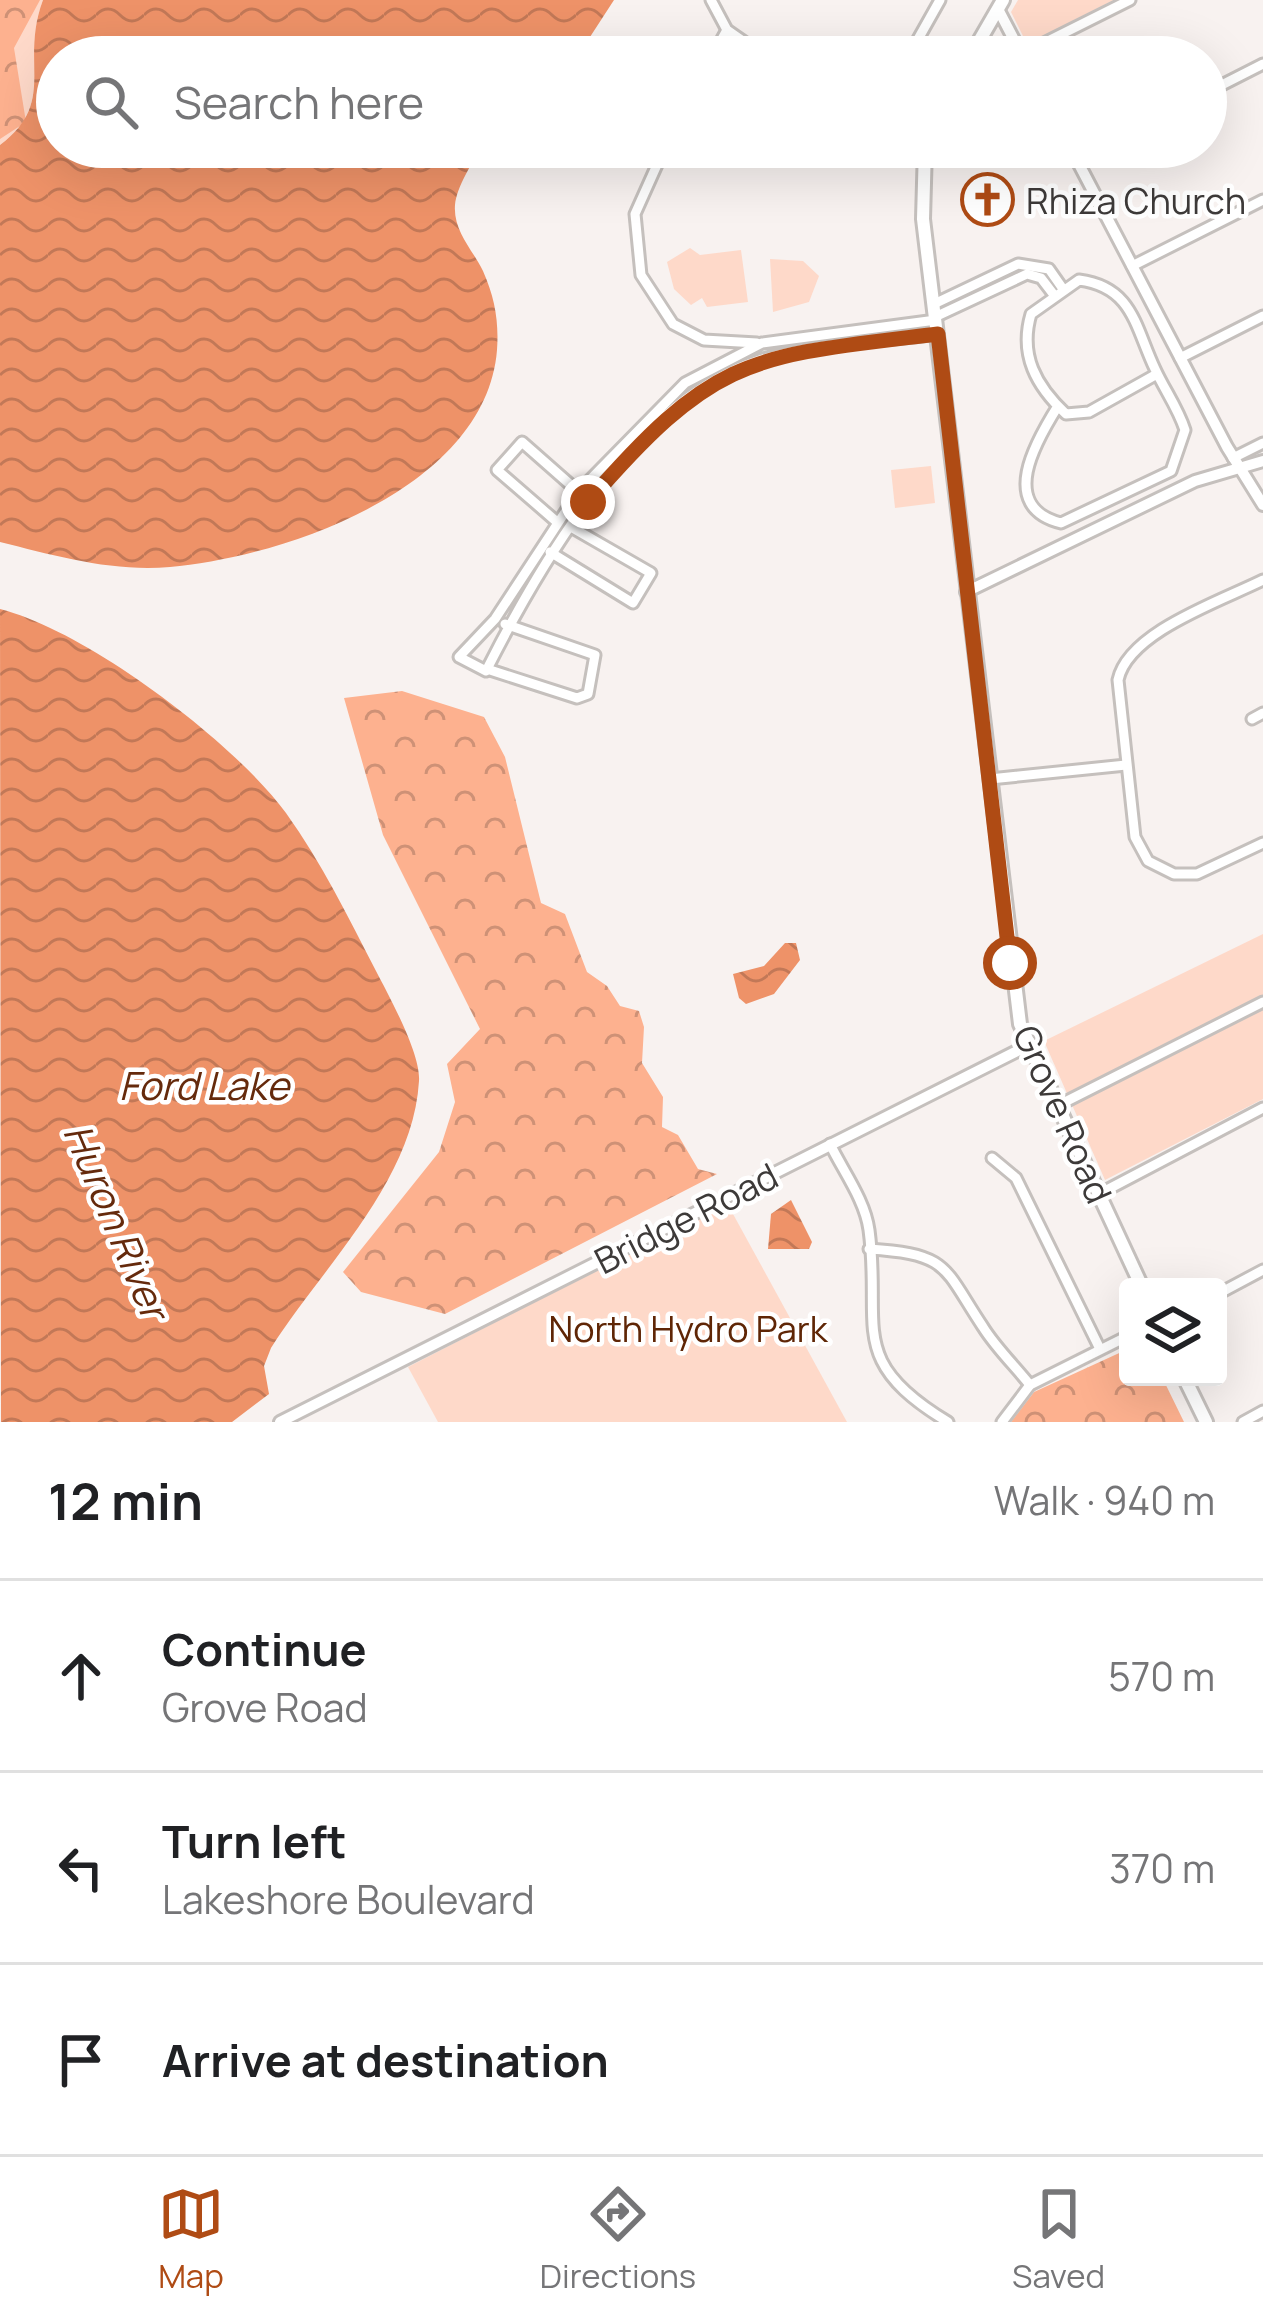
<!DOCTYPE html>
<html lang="en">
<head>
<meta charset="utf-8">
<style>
  :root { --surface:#fff; --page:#f6f6f6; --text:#202124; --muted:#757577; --line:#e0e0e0; --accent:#af4b14 }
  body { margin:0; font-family:Manrope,sans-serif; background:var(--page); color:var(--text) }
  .controls { position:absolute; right:36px; bottom:36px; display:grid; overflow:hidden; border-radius:12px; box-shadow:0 12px 48px #0002 }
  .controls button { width:108px; height:108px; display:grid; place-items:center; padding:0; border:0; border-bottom:3px solid var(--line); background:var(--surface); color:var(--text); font:60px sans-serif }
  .stop { position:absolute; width:36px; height:36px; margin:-27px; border:9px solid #af4b14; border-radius:50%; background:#fff }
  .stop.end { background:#af4b14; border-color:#fff; box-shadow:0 3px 12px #0008 }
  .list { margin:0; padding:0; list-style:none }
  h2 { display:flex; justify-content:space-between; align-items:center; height:156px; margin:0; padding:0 48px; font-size:51px }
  h2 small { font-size:39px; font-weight:400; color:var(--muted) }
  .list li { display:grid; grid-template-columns:78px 1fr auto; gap:36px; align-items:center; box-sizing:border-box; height:192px; padding:0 48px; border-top:3px solid var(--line) }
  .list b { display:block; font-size:45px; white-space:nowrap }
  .list p { margin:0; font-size:39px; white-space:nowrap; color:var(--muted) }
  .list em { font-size:39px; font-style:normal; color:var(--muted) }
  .icon { flex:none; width:66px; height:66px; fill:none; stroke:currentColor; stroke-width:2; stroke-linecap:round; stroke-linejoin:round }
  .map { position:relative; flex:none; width:1263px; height:1422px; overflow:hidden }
  .search { position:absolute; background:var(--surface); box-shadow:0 12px 48px #0002; left:36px; right:36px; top:36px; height:132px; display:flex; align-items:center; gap:30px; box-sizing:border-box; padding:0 42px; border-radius:66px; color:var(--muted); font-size:45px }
  .sheet { height:732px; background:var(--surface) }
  nav { display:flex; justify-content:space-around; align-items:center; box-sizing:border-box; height:168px; border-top:3px solid var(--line); background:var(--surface); font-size:33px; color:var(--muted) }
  nav a { display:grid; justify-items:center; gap:6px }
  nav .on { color:var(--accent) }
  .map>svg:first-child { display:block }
</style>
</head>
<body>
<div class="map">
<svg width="1263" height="1422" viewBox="0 0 1263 1422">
  <defs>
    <pattern id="forest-crowns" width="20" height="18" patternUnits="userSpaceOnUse" patternTransform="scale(3)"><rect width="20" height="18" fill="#fdb18f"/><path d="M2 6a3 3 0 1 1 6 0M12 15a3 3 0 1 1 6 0" fill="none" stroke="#ce9176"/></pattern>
    <pattern id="water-waves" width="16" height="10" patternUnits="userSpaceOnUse" patternTransform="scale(3)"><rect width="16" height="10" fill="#ee9268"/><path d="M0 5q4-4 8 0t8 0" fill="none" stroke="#c27857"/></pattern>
  </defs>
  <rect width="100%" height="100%" fill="#f8f2f0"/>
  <g fill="#fed9c9">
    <path d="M0,0h43c-24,64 15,101 -43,145z"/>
    <path d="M1018,0h96l-87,44 -16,-32z"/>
    <path d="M690,248l10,7 41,-5 7,52 -41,5 -5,-9 -11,7 -17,-16 -7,-27z"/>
    <path d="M770,259l33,2 16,15 -10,26 -36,10z"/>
    <path d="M931,466l4,37 -40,5 -4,-38z"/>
    <path d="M1263,934v165l-158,81 -61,-139z"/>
    <path d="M727,1203l120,219h-409l-30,-55z"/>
  </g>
  <g fill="url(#forest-crowns)">
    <path d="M0,0h40l-26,48 12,74 -26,17z"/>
    <path d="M402,691l82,26 21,40 36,146 24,11 22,58 20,14 13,20 19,5 5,16 -2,36 21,34 -1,30 16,8 20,34 19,5 -272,140 -84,-22 -18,-20 96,-120 16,-50 -8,-38 33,-35 -97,-194 -39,-137z"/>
    <path d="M1128,1349v28h34l22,45h-173l23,-30z"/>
  </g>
  <g fill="url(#water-waves)">
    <path d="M43,0h571l-37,57h-520v90h424c-9,17 -24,39 -26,58 -2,26 18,45 28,66 12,27 16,51 14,79 -11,138 -212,207 -327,217 -58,5 -114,-11 -170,-25v-397c58,-44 19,-81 43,-145z"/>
    <path d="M0,609c87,22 233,132 286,204 36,50 62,104 90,158 13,25 45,83 43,110 -6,101 -96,185 -148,267l-7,18 5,28 -37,28h-231z"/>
    <path d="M785,943h11l4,17 -26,34 -28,10 -7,-6 -6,-24 31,-8z"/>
    <path d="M791,1200l21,42 -3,7h-41l3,-35z"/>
  </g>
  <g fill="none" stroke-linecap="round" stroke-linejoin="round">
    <defs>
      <g id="minor">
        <path d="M711,0l16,30 39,27"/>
        <path d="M1022,54l108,-54"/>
        <path d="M712,57l15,-27"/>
        <path d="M908,57l32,-57"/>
        <path d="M1206,93l57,-29"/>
        <path d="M665,147l-30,67 6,61 32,49 31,16 53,3"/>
        <path d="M1078,161l26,-14"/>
        <path d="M1132,266l131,-66"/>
        <path d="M934,304l84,-40 31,5 14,20"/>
        <path d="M935,317l92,-43 14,4 13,17"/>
        <path d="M936,320l-174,23 -77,40 -106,108 -84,128 -36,38 27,14c55,-109 148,-269 271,-310 57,-19 122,-19 181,-27"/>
        <path d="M1180,358l83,-42"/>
        <path d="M1058,406c-22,35 -61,101 3,117l110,-52 14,-41c-7,-22 -21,-41 -30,-61 -20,-42 -22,-82 -76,-89l-48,34c-12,41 5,72 35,100l23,-2 68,-38"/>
        <path d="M1233,458l30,-15"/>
        <path d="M557,522l-60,-52 25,-28 59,52"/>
        <path d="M550,552l83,51 18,-30 -80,-46"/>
        <path d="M1263,580c-42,21 -135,52 -145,100l17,157 13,24 26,13h23l66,-31"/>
        <path d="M487,669l90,29 11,-4 7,-39 -90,-31"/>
        <path d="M1252,719l11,-6"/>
        <path d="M990,779l136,-14"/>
        <path d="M1057,1106l206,-104"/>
        <path d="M830,1144c13,27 35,56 39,86 13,97 -24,130 79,192"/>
        <path d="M992,1158l24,20 84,171"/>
        <path d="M1099,1194l164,-86"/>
        <path d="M869,1249c81,5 74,18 114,78 13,21 32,39 47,58"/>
        <path d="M1218,1294l45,-24"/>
        <path d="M1002,1422l28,-37 98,-49"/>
        <path d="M1243,1422l20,-11"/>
      </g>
      <g id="tertiary">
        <path d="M998,9l25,48"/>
        <path d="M1070,147l157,300 36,58"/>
        <path d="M966,592l229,-111 68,-20"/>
        <path d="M280,1422l747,-376"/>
      </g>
      <g id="secondary">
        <path d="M970,57l33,-57"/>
        <path d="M925,147l-2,72 97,805 122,263"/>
        <path d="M1184,1377l22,45"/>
      </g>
    </defs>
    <use href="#minor" stroke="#c5c0bd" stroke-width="15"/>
    <use href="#tertiary" stroke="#c5c0bd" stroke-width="16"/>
    <use href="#secondary" stroke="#c5c0bd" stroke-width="18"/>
    <use href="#minor" stroke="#fff" stroke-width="9"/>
    <use href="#tertiary" stroke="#fff" stroke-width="10"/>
    <use href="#secondary" stroke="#fff" stroke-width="12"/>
  </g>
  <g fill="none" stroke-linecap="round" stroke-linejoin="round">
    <path stroke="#af4b14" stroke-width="15" d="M588,502c129,-149 162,-145 350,-168l72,629"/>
  </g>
  <defs>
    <symbol id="church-ring" viewBox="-11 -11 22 22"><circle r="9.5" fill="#fff" stroke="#af4b14" stroke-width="1.5"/><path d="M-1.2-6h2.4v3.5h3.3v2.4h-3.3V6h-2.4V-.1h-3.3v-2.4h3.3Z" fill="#af4b14"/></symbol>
  </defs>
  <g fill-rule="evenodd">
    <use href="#church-ring" x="958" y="170" width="59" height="59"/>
  </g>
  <g text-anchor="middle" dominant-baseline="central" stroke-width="9" stroke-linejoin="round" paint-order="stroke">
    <g font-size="36" fill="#3d3a39" stroke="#fff" text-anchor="start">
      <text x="1026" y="200">Rhiza Church</text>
    </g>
    <g font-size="36" fill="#3d3a39" stroke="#fff">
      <text transform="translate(1063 1114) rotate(66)">Grove Road</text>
      <text transform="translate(686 1218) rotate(-27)">Bridge Road</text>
    </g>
    <g font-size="36" fill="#5f2606" stroke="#fff">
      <text x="688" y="1328">North Hydro Park</text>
    </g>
    <g font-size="39" font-style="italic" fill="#652a0c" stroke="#fff">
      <text x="204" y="1085">Ford Lake</text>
      <text transform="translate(117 1221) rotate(67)">Huron River</text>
    </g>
  </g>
</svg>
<div class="controls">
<button><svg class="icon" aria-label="layers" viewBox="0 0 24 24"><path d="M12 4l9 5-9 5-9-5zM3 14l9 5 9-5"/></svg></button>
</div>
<div class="stop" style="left:1010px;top:963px"></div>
<div class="stop end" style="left:588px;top:502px"></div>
<div class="search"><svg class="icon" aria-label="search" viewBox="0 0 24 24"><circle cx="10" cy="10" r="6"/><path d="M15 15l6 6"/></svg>Search here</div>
</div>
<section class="sheet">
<h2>12 min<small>Walk · 940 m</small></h2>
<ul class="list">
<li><svg class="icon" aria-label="ahead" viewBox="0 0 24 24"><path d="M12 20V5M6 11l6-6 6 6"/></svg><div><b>Continue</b><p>Grove Road</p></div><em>570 m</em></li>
<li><svg class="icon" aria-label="left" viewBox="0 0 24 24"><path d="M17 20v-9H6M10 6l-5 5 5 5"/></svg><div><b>Turn left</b><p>Lakeshore Boulevard</p></div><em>370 m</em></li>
<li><svg class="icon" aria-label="arrive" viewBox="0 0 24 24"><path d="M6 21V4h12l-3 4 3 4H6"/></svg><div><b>Arrive at destination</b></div></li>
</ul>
</section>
<nav>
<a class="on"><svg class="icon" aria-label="map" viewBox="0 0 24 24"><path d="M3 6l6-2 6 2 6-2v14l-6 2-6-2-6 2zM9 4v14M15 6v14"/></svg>Map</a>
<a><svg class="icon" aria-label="directions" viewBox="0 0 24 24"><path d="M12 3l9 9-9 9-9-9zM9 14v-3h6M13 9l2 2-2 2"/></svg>Directions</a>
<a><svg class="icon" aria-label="saved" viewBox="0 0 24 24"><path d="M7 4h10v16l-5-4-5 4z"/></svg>Saved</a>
</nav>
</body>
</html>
